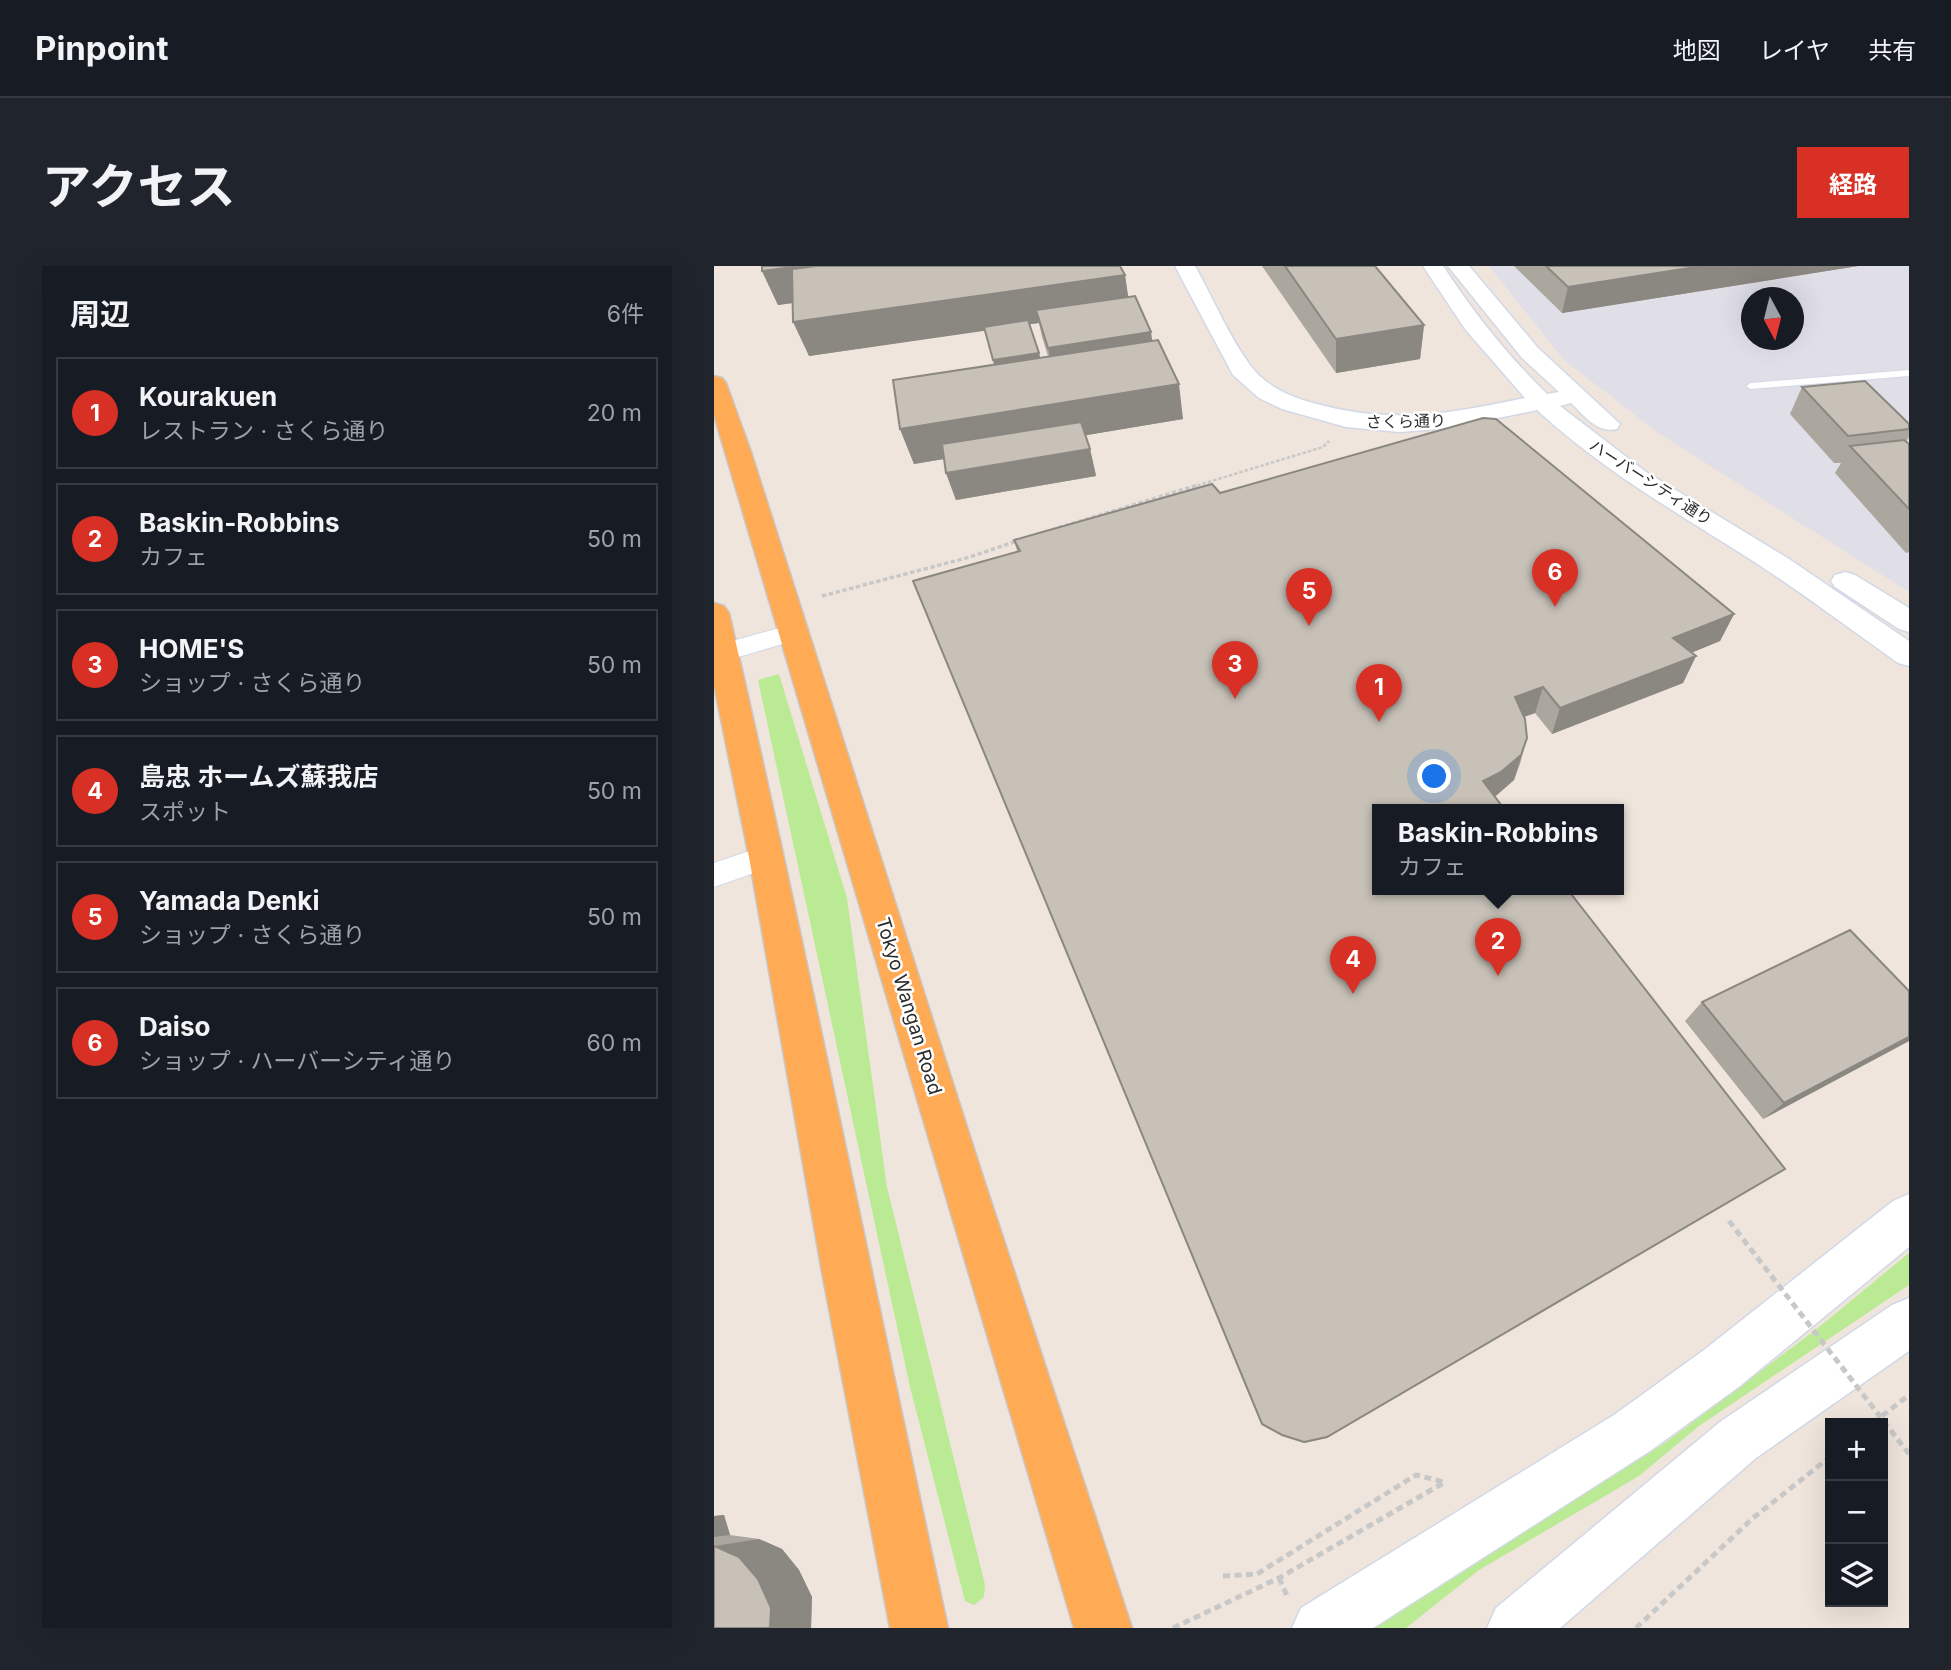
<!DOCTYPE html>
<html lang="ja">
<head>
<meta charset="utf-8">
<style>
  :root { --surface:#171b24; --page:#20242c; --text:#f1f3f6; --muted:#9ea1a6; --line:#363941; --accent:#d93025 }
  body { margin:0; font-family:Inter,"Noto Sans JP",sans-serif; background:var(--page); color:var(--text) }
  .controls { position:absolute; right:21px; bottom:21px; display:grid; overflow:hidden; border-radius:0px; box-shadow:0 7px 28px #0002 }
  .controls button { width:63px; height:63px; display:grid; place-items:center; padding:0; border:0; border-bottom:2px solid var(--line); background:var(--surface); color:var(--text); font:35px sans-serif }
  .compass { position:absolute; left:1027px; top:21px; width:63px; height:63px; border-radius:50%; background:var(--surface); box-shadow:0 7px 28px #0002; rotate:173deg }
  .you { position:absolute; left:721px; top:511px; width:24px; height:24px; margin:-18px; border:5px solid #fff; border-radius:50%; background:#1a73e8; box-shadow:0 0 0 10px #1a73e833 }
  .badge { display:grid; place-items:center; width:46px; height:46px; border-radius:50%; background:var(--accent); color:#fff; font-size:23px; font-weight:700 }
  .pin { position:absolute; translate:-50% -58px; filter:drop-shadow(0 2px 4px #0008) }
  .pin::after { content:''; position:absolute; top:37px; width:24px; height:21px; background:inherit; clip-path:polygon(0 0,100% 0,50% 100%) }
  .popup { position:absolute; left:658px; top:538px; width:252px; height:91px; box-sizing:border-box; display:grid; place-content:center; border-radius:0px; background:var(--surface); filter:drop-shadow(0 2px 5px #0005); font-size:23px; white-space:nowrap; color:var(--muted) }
  .popup b { font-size:26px; color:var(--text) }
  .popup::after { content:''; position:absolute; left:50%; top:100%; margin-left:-14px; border:14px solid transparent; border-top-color:var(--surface) }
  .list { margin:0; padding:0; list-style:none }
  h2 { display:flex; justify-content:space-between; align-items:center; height:91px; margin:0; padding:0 28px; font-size:30px }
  h2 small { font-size:23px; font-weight:400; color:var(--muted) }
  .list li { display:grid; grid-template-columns:46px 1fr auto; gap:21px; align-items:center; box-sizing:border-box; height:112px; margin:0 14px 14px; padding:0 14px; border:2px solid var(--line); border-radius:0px }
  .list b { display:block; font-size:26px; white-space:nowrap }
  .list p { margin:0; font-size:23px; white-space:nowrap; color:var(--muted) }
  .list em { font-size:23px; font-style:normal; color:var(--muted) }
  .icon { flex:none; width:38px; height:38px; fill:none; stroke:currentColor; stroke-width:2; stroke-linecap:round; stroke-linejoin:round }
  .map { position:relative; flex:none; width:1195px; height:1362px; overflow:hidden; border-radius:0px }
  header { display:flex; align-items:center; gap:42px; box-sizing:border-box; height:98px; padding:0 35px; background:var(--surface); border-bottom:2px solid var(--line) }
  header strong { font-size:33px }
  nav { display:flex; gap:38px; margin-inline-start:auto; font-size:24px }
  .intro { display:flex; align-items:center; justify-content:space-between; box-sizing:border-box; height:168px; padding:0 42px }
  h1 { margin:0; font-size:49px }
  .button { padding:18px 32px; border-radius:0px; background:var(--accent); color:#fff; font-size:24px; font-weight:700 }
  main { display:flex; gap:42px; padding:0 42px }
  aside { flex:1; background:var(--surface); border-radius:0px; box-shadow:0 7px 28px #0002 }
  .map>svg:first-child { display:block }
</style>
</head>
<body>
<header>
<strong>Pinpoint</strong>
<nav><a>地図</a><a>レイヤ</a><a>共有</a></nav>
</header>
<div class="intro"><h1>アクセス</h1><a class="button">経路</a></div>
<main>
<aside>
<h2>周辺<small>6件</small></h2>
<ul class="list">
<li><span class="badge">1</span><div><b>Kourakuen</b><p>レストラン · さくら通り</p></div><em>20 m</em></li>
<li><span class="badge">2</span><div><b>Baskin-Robbins</b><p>カフェ</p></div><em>50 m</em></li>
<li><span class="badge">3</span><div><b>HOME'S</b><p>ショップ · さくら通り</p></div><em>50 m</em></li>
<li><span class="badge">4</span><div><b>島忠 ホームズ蘇我店</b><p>スポット</p></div><em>50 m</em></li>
<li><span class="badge">5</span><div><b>Yamada Denki</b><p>ショップ · さくら通り</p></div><em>50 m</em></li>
<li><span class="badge">6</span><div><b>Daiso</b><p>ショップ · ハーバーシティ通り</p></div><em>60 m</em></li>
</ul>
</aside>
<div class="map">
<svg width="1195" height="1362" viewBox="0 0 1195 1362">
  <rect width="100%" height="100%" fill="#efe5dd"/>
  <path fill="#e0dee7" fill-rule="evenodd" d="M775,0h420v326l-249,-158 -95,-73zM1038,32h42v42h-42z"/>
  <g fill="#baeb94">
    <path d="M65,408l68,224 40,289 98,398 -1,12 -10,8 -9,-4 -55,-214 -152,-707z"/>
    <path d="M1195,987v32l-210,141 -60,50 -160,94 -73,58h-36l295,-185 153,-115z"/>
  </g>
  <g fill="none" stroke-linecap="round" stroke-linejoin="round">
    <defs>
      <path id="service" d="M1195,104v6l-158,13 -5,-3 5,-3z"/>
      <g id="minor">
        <path d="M80,358l9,2 3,6 -3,6 -89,26v-18z"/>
        <path d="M53,579l10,4 5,8 -5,8 -63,22v-24z"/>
      </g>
      <g id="tertiary">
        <path d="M461,0h20c18,32 33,69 55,99 14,20 40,32 63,38 79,22 134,11 212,-5l-60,-69 -42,-63h20c31,47 64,89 104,128l12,-2 -37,-34 -74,-92h21l69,82 82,76 -3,5c-20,5 -33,-14 -46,-26l-11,3 86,66 143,87 120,82v25l-11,-3c-49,-35 -97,-71 -148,-104 -74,-47 -148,-89 -213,-149l-87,18 -50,4 -54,-5 -64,-18 -23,-11 -26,-23z"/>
        <path d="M1131,306l10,3 54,33v24l-10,-3 -64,-42 -4,-6 4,-6z"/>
        <path d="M1195,928v53l-169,139 -90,65 -277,177h-81l9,-20 313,-193 90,-65 189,-149z"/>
        <path d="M1195,1032v53l-153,107 -196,170h-73l9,-20 224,-186 172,-117z"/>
      </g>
      <g id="trunk">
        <path d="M0,110l8,2 4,5 25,69 231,722 150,454h-58l-360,-1213z"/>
        <path d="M0,337l10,3 5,7c78,337 145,677 219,1015h-58l-68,-356 -73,-415 -35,-172z"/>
      </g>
    </defs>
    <use href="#service" stroke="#d2d8e6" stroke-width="2"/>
    <use href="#minor" stroke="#d2d8e6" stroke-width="2"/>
    <use href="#tertiary" stroke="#d2d8e6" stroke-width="3"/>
    <use href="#trunk" stroke="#c8c8c8" stroke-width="3"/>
    <path stroke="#c8c8c8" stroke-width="2.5" stroke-dasharray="3.5 2" stroke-linecap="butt" d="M478,221l131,-40 6,-6"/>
    <g stroke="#c8c8c8" stroke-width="3.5" stroke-dasharray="4.5 2.5" stroke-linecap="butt">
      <path d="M324,268l160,-49"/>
      <path d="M108,330l148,-39 50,-17"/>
    </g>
    <g stroke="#c8c8c8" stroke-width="5" stroke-dasharray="7 4.5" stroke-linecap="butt">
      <path d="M1159,1157l36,-28"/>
      <path d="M509,1310l34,-2 159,-99 28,7"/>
      <path d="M565,1312l9,20"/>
      <path d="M459,1362l106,-50 166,-96"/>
      <path d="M922,1362l117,-110 77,-61"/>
    </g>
    <use href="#service" fill="#fff" fill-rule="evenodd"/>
    <use href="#minor" fill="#fff" fill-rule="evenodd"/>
    <use href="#tertiary" fill="#fff" fill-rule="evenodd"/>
    <use href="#trunk" fill="#fa5" fill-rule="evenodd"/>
    <path stroke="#c8c8c8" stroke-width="5" stroke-dasharray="7 4.5" stroke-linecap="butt" d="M1015,955l180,233"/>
  </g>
  <g fill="#aba69e" fill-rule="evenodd">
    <path d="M548,0h113l49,59 -4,34 -84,14z"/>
    <path d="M800,0h344l-296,47z"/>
    <path d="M48,5l363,4 3,22 24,43 31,79 -97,16 4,14 6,27 -140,24 -10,-27 -2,-14 -30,5 -14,-35 94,-64 -9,-35 -176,26 -16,-53 -15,2zM325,57l3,14 6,19 -8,2 -10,-34z"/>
    <path d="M1088,121l107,37v13l-3,5 3,2v108l-3,1 -71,-80 6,-10h-7l-44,-49z"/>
    <path d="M506,227l514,121 -14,27 -29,12 5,3 -13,27 -131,51 -17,-21 -11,4 3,21 -7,26 -6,16 -19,17 290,372 -459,269 -21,5 -22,-7 -19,-11 -250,-885z"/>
    <path d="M1195,725v50l-146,78 -78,-98 17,-19z"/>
    <path d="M10,1249l6,20 29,4 23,10 17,21 13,27 -1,31h-97v-112z"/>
  </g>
  <g fill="#8b8781">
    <path d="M88,0h259l-283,39 -16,-34z"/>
    <path d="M988,0h156l-296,47 6,-26z"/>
    <path d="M411,9l5,34 -94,1 3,13 -230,33 -16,-34z"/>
    <path d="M710,59l-4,34 -84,14v-34z"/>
    <path d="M437,66l4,27 -101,16 -6,-27z"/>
    <path d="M325,87l5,18 -46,8 -5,-19z"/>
    <path d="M465,118l4,35 -269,45 -14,-35z"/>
    <path d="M376,183l6,27 -140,24 -10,-27z"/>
    <path d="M1020,348l-14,27 -59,24 12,-27z"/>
    <path d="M982,390l-13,27 -131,51 8,-26z"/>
    <path d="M829,421l-8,26 -27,10 7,-26z"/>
    <path d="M813,472l-13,42 -20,17 -11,-16z"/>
    <path d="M1195,771v4l-146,78 21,-16z"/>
    <path d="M10,1249l6,20 -16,2v-21z"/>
    <path d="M45,1273l23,10 17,21 13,27 -1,31h-41l-55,-82z"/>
  </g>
  <g fill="#c7c1b8" stroke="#8b8781" stroke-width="2">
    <path d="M48,0h40l-40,5z"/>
    <path d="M102,0h304l5,9 -332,47 -1,-53z"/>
    <path d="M571,0h90l49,59 -88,14z"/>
    <path d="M832,0h156l-134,21z"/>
    <path d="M421,30l16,36 -103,16 -12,-38z"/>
    <path d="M314,54l11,33 -46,7 -9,-33z"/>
    <path d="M444,74l21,44 -279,45 -7,-49z"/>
    <path d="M1151,115l44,43v5l-61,7 -46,-49z"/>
    <path d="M769,152l13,1 238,195 -61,24 23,18 -136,52 -17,-21 -28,10 10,22 2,19 -6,17 -20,17 -18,9 22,29h-128v80h191l217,279 -458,268 -23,5 -22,-7 -20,-11 -349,-843 107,-30 -6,-11 198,-56 8,9z"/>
    <path d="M367,156l9,27 -144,24 -4,-29z"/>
    <path d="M1190,174l5,4v65l-59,-63z"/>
    <path d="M1136,664l59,61v46l-125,66 -82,-101z"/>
    <path d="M0,1280l25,11 19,22 13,29 -1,20h-56z"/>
  </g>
  <g text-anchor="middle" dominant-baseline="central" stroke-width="5" stroke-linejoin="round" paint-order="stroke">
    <g font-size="16" fill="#2c2c2c" stroke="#fff">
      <text transform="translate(692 155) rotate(-1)">さくら通り</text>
      <text transform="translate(937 216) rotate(33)">ハーバーシティ通り</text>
    </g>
    <g font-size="19" fill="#2c2c2c" stroke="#fff">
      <text transform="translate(195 740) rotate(73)">Tokyo Wangan Road</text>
    </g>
  </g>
</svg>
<div class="controls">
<button>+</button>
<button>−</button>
<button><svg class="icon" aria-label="layers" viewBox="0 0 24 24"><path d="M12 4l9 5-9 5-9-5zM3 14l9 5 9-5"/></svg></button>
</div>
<svg class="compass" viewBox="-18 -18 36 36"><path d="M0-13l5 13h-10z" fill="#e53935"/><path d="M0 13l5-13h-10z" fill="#9ea1a6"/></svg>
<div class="you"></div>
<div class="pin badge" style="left:665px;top:456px">1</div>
<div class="pin badge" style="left:784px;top:710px">2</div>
<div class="popup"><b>Baskin-Robbins</b>カフェ</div>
<div class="pin badge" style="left:521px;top:433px">3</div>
<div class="pin badge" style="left:639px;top:728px">4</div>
<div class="pin badge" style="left:595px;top:360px">5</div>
<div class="pin badge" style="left:841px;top:341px">6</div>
</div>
</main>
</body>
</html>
